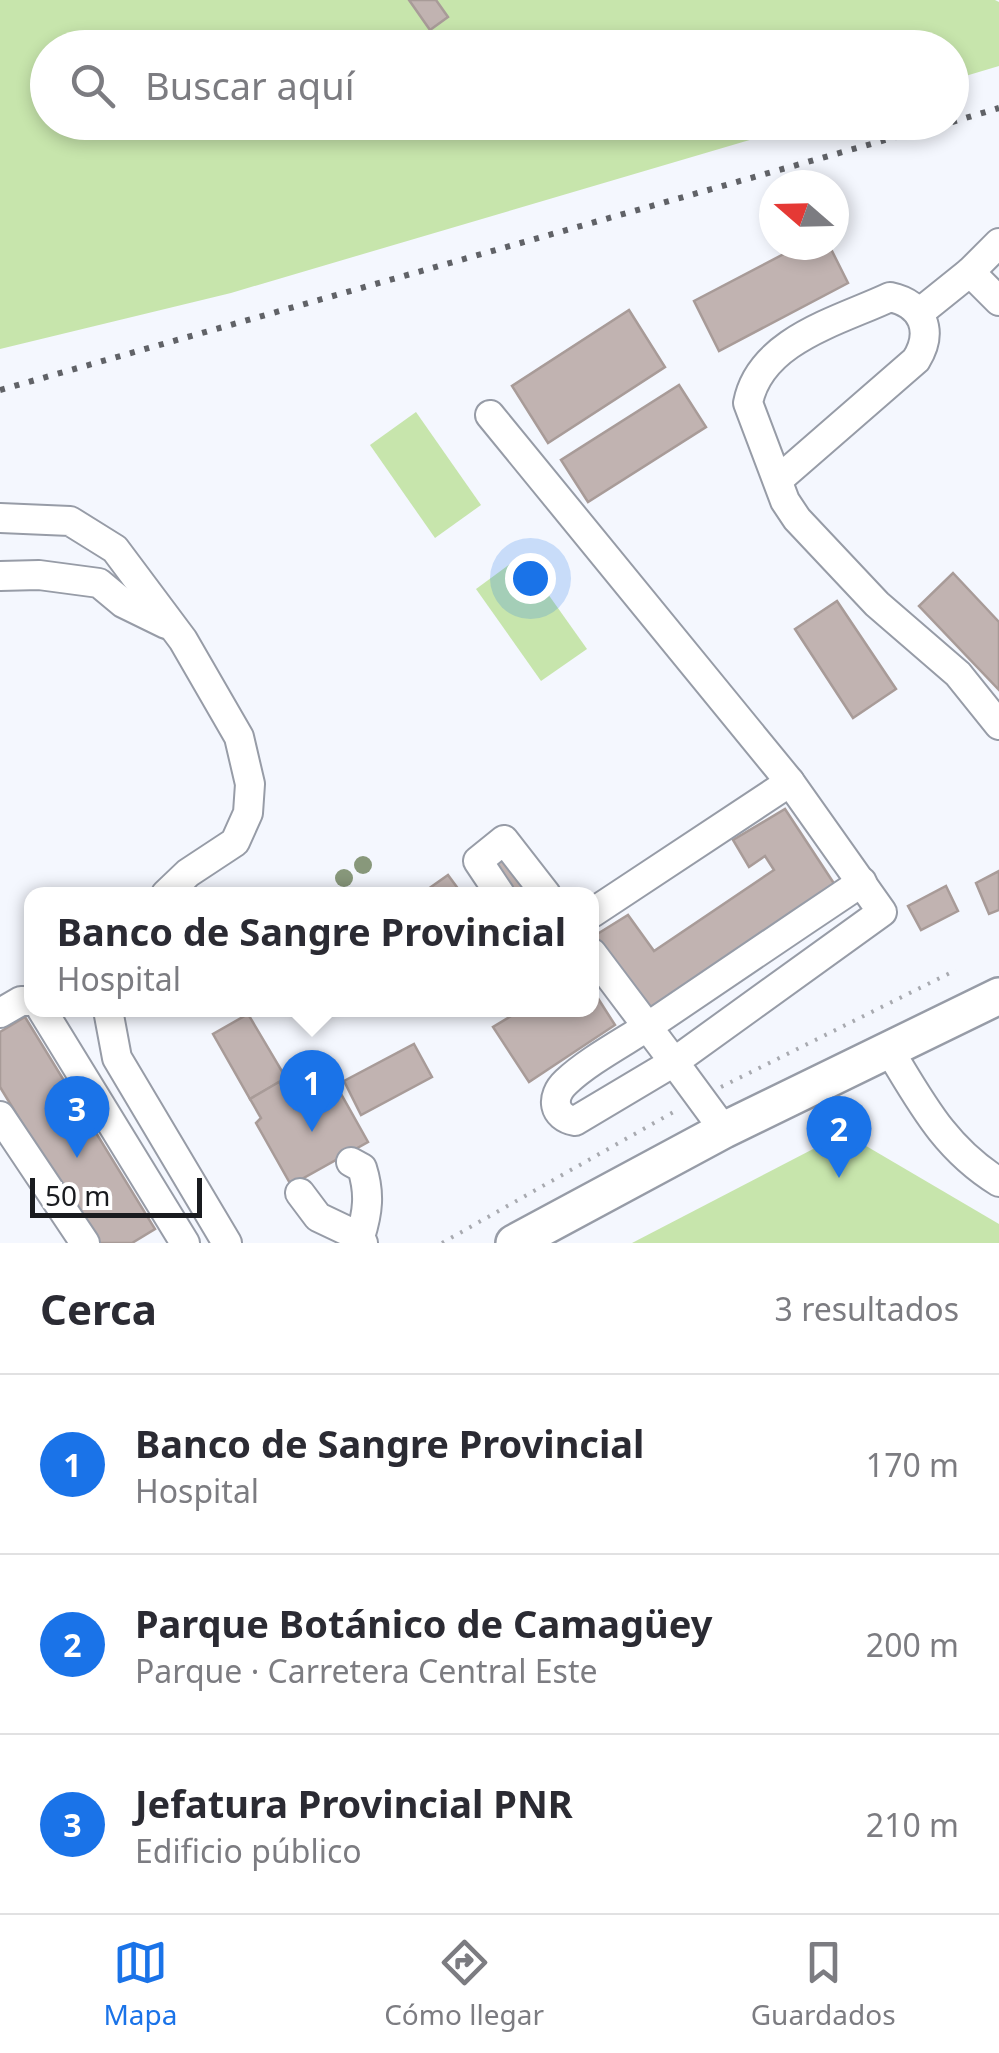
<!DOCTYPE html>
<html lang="es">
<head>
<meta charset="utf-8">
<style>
  :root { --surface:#fff; --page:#f7f7f7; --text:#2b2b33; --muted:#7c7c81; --line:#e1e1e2; --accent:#1a73e8 }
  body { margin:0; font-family:"Noto Sans",sans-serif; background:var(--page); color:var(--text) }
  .compass { position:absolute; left:759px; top:170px; width:90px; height:90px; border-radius:50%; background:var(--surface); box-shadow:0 5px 15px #0003; rotate:290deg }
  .scale { position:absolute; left:30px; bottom:25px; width:172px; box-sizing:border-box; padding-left:10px; border:5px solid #191b1f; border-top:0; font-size:28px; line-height:35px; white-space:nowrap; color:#191b1f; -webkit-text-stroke:8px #fff; paint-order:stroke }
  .you { position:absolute; left:530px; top:578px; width:35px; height:35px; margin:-25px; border:8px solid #fff; border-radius:50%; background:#1a73e8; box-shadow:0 0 0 15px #1a73e833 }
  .badge { display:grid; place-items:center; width:65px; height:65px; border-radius:50%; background:var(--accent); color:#fff; font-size:32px; font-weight:700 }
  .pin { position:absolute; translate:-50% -82px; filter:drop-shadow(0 2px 5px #0008) }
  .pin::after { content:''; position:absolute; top:52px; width:35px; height:30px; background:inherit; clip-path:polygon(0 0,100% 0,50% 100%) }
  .popup { position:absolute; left:24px; top:887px; width:575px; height:130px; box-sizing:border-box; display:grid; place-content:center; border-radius:20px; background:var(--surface); filter:drop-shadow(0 2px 8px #0005); font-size:32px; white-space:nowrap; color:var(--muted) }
  .popup b { font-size:38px; color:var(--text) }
  .popup::after { content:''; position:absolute; left:50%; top:100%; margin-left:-20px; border:20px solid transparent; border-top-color:var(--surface) }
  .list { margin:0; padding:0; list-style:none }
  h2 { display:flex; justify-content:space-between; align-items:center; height:130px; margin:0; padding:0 40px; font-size:42px }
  h2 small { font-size:32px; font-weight:400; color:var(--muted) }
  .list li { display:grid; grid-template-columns:65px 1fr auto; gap:30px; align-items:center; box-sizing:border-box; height:180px; padding:0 40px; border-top:2px solid var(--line) }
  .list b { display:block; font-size:38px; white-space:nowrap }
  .list p { margin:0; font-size:32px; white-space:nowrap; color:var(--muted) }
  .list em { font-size:32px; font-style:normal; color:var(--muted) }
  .icon { flex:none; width:55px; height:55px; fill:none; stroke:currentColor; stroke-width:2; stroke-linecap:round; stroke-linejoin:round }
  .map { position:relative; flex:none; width:999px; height:1243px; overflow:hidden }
  .search { position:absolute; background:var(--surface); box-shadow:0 5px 15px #0003; left:30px; right:30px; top:30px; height:110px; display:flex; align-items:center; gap:25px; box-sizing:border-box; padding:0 35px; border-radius:55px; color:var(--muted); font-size:38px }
  .sheet { height:670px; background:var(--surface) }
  nav { display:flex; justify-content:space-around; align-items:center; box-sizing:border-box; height:140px; border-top:2px solid var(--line); background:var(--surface); font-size:28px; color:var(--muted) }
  nav a { display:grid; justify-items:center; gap:5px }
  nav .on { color:var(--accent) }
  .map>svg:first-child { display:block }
</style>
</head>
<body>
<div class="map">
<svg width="999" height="1243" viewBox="0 0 999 1243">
  <rect width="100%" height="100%" fill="#f4f7fe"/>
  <g fill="#c7e5ac">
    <path d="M0,0h995l4,2v64l-47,14v-32h-904v74l759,1 -576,170 -231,56z"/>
    <path d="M416,412l65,93 -46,33 -65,-93z"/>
    <path d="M521,556l66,93 -46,32 -65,-92z"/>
    <path d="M844,1133l155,91v19h-367z"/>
  </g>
  <g fill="#c1b3b1" stroke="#a89b98" stroke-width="2.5">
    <path d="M409,0h27l12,17 -18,13z"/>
    <path d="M801,245h28l19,38 -129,68 -25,-50z"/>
    <path d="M629,310l36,57 -117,76 -36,-57z"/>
    <path d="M679,385l27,42 -118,75 -27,-42z"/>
    <path d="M953,573l46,49v68l-80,-84z"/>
    <path d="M837,601l59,88 -43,29 -58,-89z"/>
    <path d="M785,809l50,76 -188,127 -53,-76 34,-21 26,36 120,-81 -9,-14 -16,11 -16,-27z"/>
    <path d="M503,855l28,39h-22l-20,-28z"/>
    <path d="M999,871v39l-10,4 -13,-31z"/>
    <path d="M448,875l14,19h-41z"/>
    <path d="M946,886l12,25 -37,19 -13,-24z"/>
    <path d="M592,989l23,36 -86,57 -36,-55 28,-17h71z"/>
    <path d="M248,1014l38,64 -36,21 -37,-65z"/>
    <path d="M25,1017l130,212 -23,14h-37l-95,-156v-55z"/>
    <path d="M414,1044l18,33 -71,38 -17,-34z"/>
    <path d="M279,1082l15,26 42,-23 32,57 -77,43 -35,-62 5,-5 -11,-19z"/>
  </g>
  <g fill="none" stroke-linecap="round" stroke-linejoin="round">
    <defs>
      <g id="minor">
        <path d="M970,272l29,-29"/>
        <path d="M919,313l51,-41 29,29"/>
        <path d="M490,415l300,367 92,130 -208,150 50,68"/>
        <path d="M778,480l138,-120c18,-29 7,-56 -26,-63 -51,24 -130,43 -142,106l37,98 12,18 80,85 81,70 41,51"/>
        <path d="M0,518l70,3 45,28 68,91 56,97 11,47 -2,29 -13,29 -47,31 -22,21"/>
        <path d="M0,576l39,-1 60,8 24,20 43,21"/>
        <path d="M500,894l-22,-33 26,-21 42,54"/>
        <path d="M592,913l198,-131"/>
        <path d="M592,953l82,109 -99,59c-22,-4 -25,-24 -9,-39 23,-22 62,-42 90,-61 68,-46 137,-93 206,-139"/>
        <path d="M42,1010l143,233"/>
        <path d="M108,1010l9,48 110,185"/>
        <path d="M0,1013l21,-12h11"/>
        <path d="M888,1048c33,54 56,100 111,134"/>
        <path d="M0,1116l85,127"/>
        <path d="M351,1162l11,6c8,25 6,44 -2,69"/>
        <path d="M300,1193l18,24 42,20 3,6"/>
      </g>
      <path id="major" d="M514,1243l210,-113 275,-134"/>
    </defs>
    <use href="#minor" stroke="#979ca7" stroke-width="32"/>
    <use href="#major" stroke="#979ca7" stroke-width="40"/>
    <g stroke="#a8aab0" stroke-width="4" stroke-dasharray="2.5 8" stroke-linecap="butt">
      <path d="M721,1087l235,-117"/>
      <path d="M442,1243l235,-133"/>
    </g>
    <use href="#minor" stroke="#fff" stroke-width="28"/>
    <use href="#major" stroke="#fff" stroke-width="35"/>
    <g stroke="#606267" stroke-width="6" stroke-dasharray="5 10" stroke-linecap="butt">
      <path d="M952,122l47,-14"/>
      <path d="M0,390l949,-268"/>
    </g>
  </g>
  <g fill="#88987b">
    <circle cx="363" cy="865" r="9"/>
    <circle cx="344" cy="878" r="9"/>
  </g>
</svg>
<svg class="compass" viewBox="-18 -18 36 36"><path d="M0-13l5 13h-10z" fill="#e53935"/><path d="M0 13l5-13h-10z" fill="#7c7c81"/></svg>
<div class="scale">50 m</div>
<div class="you"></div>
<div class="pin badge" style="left:312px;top:1132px">1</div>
<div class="popup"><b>Banco de Sangre Provincial</b>Hospital</div>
<div class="pin badge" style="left:839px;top:1178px">2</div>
<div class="pin badge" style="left:77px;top:1158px">3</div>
<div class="search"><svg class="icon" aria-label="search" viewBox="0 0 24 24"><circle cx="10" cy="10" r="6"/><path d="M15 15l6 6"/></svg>Buscar aquí</div>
</div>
<section class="sheet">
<h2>Cerca<small>3 resultados</small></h2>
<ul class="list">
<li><span class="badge">1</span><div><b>Banco de Sangre Provincial</b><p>Hospital</p></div><em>170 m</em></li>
<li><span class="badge">2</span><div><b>Parque Botánico de Camagüey</b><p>Parque · Carretera Central Este</p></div><em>200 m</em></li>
<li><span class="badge">3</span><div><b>Jefatura Provincial PNR</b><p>Edificio público</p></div><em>210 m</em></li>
</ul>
</section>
<nav>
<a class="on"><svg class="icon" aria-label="map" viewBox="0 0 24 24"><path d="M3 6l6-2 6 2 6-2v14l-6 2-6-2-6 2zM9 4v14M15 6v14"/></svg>Mapa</a>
<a><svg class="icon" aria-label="directions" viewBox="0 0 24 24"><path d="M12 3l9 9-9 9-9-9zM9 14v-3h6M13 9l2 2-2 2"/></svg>Cómo llegar</a>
<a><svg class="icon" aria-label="saved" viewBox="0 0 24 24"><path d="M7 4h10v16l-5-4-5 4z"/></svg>Guardados</a>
</nav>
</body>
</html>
